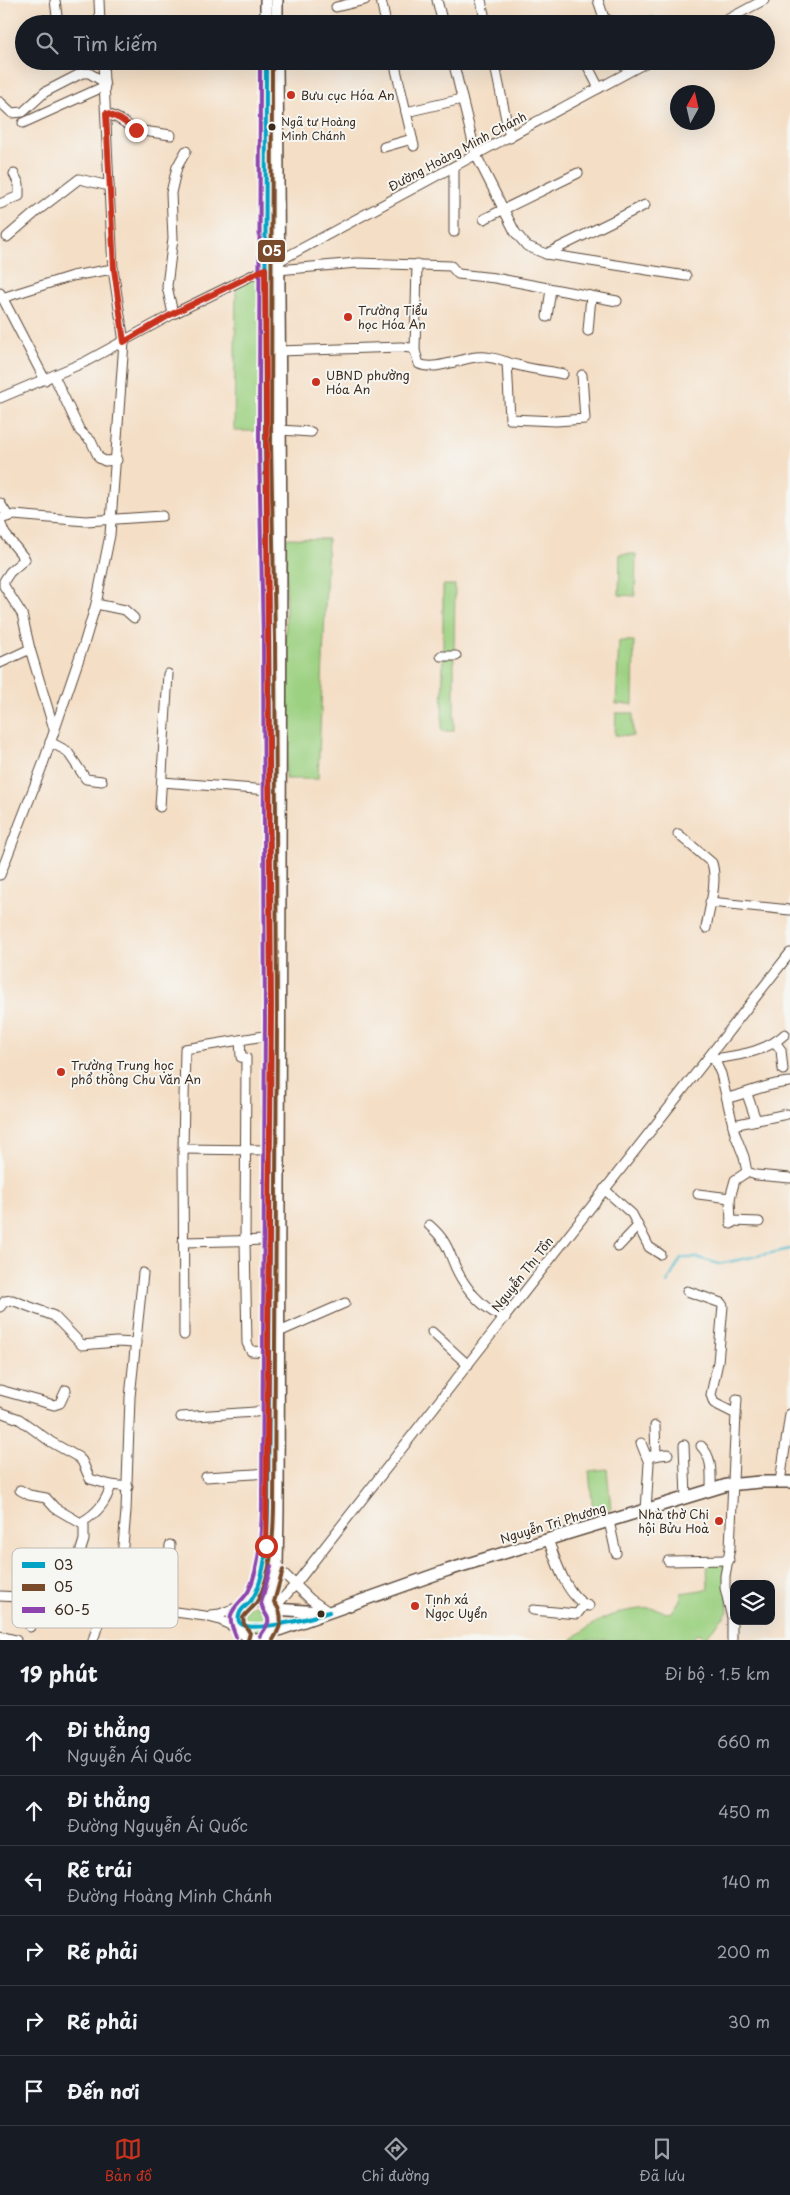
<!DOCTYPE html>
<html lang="vi">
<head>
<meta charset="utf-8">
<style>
  :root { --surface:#171b24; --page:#20242c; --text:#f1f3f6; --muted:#9ea1a6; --line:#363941; --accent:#c8321e }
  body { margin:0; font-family:"Playpen Sans",sans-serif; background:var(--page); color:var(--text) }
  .controls { position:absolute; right:15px; bottom:15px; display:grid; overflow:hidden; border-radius:10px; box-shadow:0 5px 20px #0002 }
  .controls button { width:45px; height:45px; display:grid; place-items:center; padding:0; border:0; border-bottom:1px solid var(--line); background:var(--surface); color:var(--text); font:25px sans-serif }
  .compass { position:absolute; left:670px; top:85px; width:45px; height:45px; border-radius:50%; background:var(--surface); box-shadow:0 5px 20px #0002; rotate:8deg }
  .stop { position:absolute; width:15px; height:15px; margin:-11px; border:4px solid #c8321e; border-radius:50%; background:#fff }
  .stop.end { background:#c8321e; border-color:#fff; box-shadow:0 1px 5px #0008 }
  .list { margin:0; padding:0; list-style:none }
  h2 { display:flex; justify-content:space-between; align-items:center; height:65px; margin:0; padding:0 20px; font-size:21px }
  h2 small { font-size:16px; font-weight:400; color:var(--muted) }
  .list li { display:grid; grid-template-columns:32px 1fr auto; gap:15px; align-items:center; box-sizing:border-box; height:70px; padding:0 20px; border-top:1px solid var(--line) }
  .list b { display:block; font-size:19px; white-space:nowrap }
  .list p { margin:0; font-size:16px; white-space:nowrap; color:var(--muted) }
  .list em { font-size:16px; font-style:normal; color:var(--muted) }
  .icon { flex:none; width:28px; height:28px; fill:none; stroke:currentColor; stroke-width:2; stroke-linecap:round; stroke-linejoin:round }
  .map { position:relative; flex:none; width:790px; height:1640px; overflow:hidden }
  .search { position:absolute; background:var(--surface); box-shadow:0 5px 20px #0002; left:15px; right:15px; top:15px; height:55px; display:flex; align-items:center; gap:12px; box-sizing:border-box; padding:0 18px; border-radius:28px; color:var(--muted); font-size:19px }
  .sheet { height:485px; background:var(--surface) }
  nav { display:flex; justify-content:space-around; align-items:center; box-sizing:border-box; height:70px; border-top:1px solid var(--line); background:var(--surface); font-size:14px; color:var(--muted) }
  nav a { display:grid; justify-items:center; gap:2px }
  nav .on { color:var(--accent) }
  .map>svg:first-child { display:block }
</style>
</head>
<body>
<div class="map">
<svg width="790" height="1640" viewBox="0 0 790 1640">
  <rect width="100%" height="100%" fill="#f6f6f2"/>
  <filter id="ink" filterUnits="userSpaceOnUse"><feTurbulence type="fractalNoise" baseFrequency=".02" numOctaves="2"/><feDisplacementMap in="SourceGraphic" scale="10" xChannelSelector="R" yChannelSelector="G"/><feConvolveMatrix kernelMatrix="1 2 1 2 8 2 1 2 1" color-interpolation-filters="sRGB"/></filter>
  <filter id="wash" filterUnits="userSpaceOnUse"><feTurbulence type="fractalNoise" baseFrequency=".0096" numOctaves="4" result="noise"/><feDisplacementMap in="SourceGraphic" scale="20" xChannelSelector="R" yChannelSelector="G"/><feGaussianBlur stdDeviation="1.12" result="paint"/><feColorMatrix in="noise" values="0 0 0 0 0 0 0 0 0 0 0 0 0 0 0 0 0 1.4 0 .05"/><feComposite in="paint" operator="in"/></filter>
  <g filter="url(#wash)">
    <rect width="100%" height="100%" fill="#f4dec5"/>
    <g fill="#9dd182" stroke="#6c7e50">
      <path d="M260,274l1,157h-27l2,-144z"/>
      <path d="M286,538l42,1 -10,240h-33z"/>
      <path d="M620,554h16l-1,42 -16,-1z"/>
      <path d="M443,585h12l-1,68h-11z"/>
      <path d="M619,641h15l-1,63h-17z"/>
      <path d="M443,658h11v73h-12z"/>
      <path d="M616,713h17v23l-18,-1z"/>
      <path d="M607,1469l4,40 -18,2 -4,-40z"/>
      <path d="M726,1562l2,50 -22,25 -9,-4 -5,7h-121c23,-18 39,-28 69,-31 11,-1 16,-2 26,4l6,-1 8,-12 1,-7 27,-4 -1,-26z"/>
      <circle cx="257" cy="1620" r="15"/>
    </g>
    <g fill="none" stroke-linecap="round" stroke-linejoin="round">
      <path stroke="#50b9cd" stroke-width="2.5" d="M667,1283l14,-25h18l20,6 71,-15"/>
    </g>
  </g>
  <g filter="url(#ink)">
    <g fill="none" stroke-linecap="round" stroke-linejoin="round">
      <defs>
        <g id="minor">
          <path d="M55,0l3,24"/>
          <path d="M99,0l1,24"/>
          <path d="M381,0l5,24"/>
          <path d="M437,0l6,24"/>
          <path d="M481,0l5,24"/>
          <path d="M598,0l6,18 12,6"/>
          <path d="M336,7l29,-7"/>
          <path d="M648,24l3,-2"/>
          <path d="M719,24l45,-24"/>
          <path d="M394,61l20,85"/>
          <path d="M453,61l23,94 39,77 12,14 19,8 140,22"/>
          <path d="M494,61l16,77"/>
          <path d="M585,61l14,27"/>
          <path d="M0,102l12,11 11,-1 22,-20 37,-19h7l15,9"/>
          <path d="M406,112l56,-13"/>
          <path d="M106,113l13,6 17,11 35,5"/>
          <path d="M23,123l82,-37"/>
          <path d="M384,147l28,-8"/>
          <path d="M0,204l19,-8v-12l-5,-10"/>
          <path d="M484,219l94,-46"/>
          <path d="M454,232v-65"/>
          <path d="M7,237l29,-25 43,-33 30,7"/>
          <path d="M546,254l99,-49"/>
          <path d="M277,262l372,-201"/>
          <path d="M417,264l-2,87 4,13c15,7 40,-5 57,-7 16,-2 30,6 45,9 14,4 28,5 42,8"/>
          <path d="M278,270l79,-7 94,3 7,8 37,4 122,23"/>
          <path d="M0,293l45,87"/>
          <path d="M2,298l70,-22 41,-7"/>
          <path d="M173,314l-6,-28 6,-48 -2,-45 6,-26 9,-16"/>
          <path d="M547,317l4,-28"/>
          <path d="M588,331l3,-35"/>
          <path d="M279,351l122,-4 10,1 4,3"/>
          <path d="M507,362l3,57 46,2 29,-2 -3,-44"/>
          <path d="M54,376l26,55 11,10 8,17 6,3 12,-1"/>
          <path d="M0,398l85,-36 88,-48 92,-45"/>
          <path d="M280,430l31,2"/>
          <path d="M0,503l8,13"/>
          <path d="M0,519l14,-4 72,6 76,-5"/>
          <path d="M0,522l5,12 20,25 -15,13 -6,9v5l18,28 8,35 24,80"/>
          <path d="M96,604l29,6 9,8"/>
          <path d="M441,656h15"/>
          <path d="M0,663l30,-14"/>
          <path d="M50,742l17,9 19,28 16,2"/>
          <path d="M162,782l107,8"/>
          <path d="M160,807l8,-133"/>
          <path d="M678,834l34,29c6,19 -3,46 -6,65"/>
          <path d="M0,875l43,-111 41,-120 12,-40 14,-69 14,-193 -11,-73 -10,-208"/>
          <path d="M710,902l80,8"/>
          <path d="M240,1040l1,17 5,1 -1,183 2,102 4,8 17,1"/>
          <path d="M775,1042l6,8 2,20"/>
          <path d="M712,1054l9,20 14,60 9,23 3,15 9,3 34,3"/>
          <path d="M714,1059c25,-4 52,-7 71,-25"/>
          <path d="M747,1094l9,26"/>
          <path d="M728,1098c21,-5 40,-15 62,-16"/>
          <path d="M733,1125l54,-11"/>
          <path d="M183,1149l86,1"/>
          <path d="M604,1189l28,25 17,33 11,7"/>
          <path d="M698,1194l32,4 5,-18 12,-8"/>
          <path d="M730,1198l1,26"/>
          <path d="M731,1221l28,1"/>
          <path d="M429,1225c23,20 19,31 32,53 10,17 26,33 44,40"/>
          <path d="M183,1242l85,-2"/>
          <path d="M618,1247l19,-20"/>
          <path d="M687,1291l34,12 2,3 -5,56 -7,33 3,8 22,11 -6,134 -5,28v12l7,30v22"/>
          <path d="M0,1307l5,-6 7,-1 42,16 28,29 34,-3 20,1"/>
          <path d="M279,1332l66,-29"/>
          <path d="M432,1332l36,33"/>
          <path d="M184,1335l-1,-186 2,-100 85,-14"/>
          <path d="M0,1390l54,15 6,-2 6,-13"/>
          <path d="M0,1412l19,7 32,23 27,15 4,4 8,18 21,6 17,2"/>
          <path d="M736,1414l1,-15"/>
          <path d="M181,1417l87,-6"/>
          <path d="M655,1426l1,30"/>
          <path d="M641,1443l8,20 -3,47"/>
          <path d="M684,1445l2,53"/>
          <path d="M701,1446c12,12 10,28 10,44"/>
          <path d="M651,1456l17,-2"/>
          <path d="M206,1477l62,-4"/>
          <path d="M780,1482l10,-68"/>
          <path d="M20,1490l9,5 17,3 9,10 29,17v15l-19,60"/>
          <path d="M609,1521l7,32"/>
          <path d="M82,1522c15,-9 24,-19 29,-37"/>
          <path d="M548,1539c7,20 19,60 41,67"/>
          <path d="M668,1561l61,-1"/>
          <path d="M277,1567l33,32 19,13"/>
          <path d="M0,1596l94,5 111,15 15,4 20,10"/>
          <path d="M118,1605l8,-94 4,-114 13,-124"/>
          <path d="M273,1609l22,-24 495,-632"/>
          <path d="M533,1610l44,4 7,-9"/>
          <path d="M162,1611l6,-33 2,-33"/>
          <path d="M211,1615l9,-1 24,-9"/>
          <path d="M30,1627l7,-29"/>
          <path d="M0,1636l16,4"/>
          <path d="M93,1640l12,-37"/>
        </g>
        <g id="major">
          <path d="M266,0v24"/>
          <path d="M277,0v24"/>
          <circle cx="257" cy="1620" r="19"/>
          <path d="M250,1602c13,-33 17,-58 18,-93l3,-491 -2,-379 -4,-195 1,-383"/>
          <path d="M267,1604l10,-37 1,-58 3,-973 -4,-475"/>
          <path d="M273,1609l49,3"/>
          <path d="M273,1632l175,-62 279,-85 33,-3h30"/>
        </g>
      </defs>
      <use href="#minor" stroke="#574537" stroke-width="11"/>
      <use href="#major" stroke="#574537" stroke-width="14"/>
      <use href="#minor" stroke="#fff" stroke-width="9"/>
      <use href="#major" stroke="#fff" stroke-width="11"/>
      <defs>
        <path id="bus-1" d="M266,61l-1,383 4,195 2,379 -3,491c-1,24 -1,49 -8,72 -2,7 -5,15 -10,21 -4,5 -10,6 -11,14 -8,24 75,1 90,-4"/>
        <g id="bus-2">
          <path d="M248,1640l2,-7 -6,-9 -1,-6c4,-7 11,-10 15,-18 14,-28 15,-60 16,-91l3,-491 -2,-379 -4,-195 1,-383"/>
          <path d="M273,1640c8,-13 12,-25 1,-38l9,-32"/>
        </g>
        <g id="bus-3">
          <path d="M260,1636c16,-22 5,-15 1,-33l10,-37"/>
          <path d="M236,1637c-2,-7 -7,-14 -5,-22 3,-10 14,-16 18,-25 11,-25 12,-54 13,-81l3,-491 -2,-379 -4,-195 1,-383"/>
        </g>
      </defs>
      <use href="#bus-1" stroke="#f6f6f2" stroke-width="8"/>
      <use href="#bus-2" stroke="#f6f6f2" stroke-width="8"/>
      <use href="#bus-3" stroke="#f6f6f2" stroke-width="8"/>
      <use href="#bus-1" stroke="#03a3c5" stroke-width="4"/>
      <use href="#bus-2" stroke="#7a4b2a" stroke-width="4"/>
      <use href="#bus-3" stroke="#8e44ad" stroke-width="4"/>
    </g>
  </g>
  <g fill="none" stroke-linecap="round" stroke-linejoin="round" filter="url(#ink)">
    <path stroke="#c8321e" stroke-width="6" d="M136,130l-16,-11 -14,-6 8,156 10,73 48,-28 93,-45 6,737 -5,540"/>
  </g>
  <g fill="#c8321e" stroke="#f6f6f2" stroke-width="2">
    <circle cx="291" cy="95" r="5"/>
    <circle cx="348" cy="317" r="5"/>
    <circle cx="316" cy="382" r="5"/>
    <circle cx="61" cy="1072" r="5"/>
    <circle cx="719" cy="1521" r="5"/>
    <circle cx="415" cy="1606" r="5"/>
  </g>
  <g fill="#3b2a1e" stroke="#f6f6f2" stroke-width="2">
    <circle cx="272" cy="127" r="4.5"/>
    <circle cx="321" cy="1614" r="4.5"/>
  </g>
  <g text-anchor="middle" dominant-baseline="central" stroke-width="4" stroke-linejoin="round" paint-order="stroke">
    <g font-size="11" fill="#3b2a1e" stroke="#f6f6f2" text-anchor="start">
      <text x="281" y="121">Ngã tư Hoàng<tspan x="281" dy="14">Minh Chánh</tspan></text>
    </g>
    <g font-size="12" fill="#3b2a1e" stroke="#f6f6f2" text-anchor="start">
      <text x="301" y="95">Bưu cục Hóa An</text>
      <text x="358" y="310">Trường Tiểu<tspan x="358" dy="14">học Hóa An</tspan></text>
      <text x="326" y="375">UBND phường<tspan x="326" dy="14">Hóa An</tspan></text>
      <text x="71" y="1065">Trường Trung học<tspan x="71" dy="14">phổ thông Chu Văn An</tspan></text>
      <text x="709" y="1514" text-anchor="end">Nhà thờ Chi<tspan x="709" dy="14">hội Bửu Hoà</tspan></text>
      <text x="425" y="1599">Tịnh xá<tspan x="425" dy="14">Ngọc Uyển</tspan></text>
    </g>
    <g font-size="12" fill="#3b2a1e" stroke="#f6f6f2">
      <text transform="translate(457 151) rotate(-28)">Đường Hoàng Minh Chánh</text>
      <text transform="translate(522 1274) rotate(-52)">Nguyễn Thị Tồn</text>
      <text transform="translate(553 1523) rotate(-17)">Nguyễn Tri Phương</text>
    </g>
  </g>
  <rect x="12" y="1548" width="166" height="80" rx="8" fill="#f6f6f2" stroke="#beb9b2" stroke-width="1"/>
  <rect x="22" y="1562" width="23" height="6" fill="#03a3c5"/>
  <rect x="22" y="1584" width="23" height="7" fill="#7a4b2a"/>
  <rect x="22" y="1607" width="23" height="6" fill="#8e44ad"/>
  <g font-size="14" fill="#3b2a1e">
    <text x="54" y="1570">03</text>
    <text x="54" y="1592">05</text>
    <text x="54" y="1615">60-5</text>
  </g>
  <rect stroke="#f6f6f2" stroke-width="2" x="257" y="239" width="29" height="24" rx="5" fill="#7a4b2a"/>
  <g font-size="14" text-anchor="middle" font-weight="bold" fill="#fff">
    <text x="272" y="256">05</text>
  </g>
</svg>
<div class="controls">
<button><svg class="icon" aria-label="layers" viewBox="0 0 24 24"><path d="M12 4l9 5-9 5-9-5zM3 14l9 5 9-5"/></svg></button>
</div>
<svg class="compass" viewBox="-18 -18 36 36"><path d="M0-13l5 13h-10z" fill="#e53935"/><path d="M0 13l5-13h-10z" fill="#9ea1a6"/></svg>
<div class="stop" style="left:266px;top:1546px"></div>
<div class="stop end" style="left:136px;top:130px"></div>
<div class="search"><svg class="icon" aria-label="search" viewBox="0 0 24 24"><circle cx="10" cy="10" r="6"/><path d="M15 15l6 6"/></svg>Tìm kiếm</div>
</div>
<section class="sheet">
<h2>19 phút<small>Đi bộ · 1.5 km</small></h2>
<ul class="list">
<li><svg class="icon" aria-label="ahead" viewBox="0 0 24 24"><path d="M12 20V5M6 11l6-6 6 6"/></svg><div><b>Đi thẳng</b><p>Nguyễn Ái Quốc</p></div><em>660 m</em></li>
<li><svg class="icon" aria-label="ahead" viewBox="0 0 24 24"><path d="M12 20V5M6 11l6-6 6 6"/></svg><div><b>Đi thẳng</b><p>Đường Nguyễn Ái Quốc</p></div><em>450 m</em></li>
<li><svg class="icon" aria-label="left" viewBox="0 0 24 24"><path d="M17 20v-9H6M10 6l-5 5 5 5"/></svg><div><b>Rẽ trái</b><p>Đường Hoàng Minh Chánh</p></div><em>140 m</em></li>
<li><svg class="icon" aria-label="right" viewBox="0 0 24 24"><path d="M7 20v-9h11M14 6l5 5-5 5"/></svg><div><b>Rẽ phải</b></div><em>200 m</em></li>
<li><svg class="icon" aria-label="right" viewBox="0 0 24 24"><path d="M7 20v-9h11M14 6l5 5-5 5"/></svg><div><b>Rẽ phải</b></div><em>30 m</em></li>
<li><svg class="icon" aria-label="arrive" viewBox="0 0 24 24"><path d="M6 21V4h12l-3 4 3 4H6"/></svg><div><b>Đến nơi</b></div></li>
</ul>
</section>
<nav>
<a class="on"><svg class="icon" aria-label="map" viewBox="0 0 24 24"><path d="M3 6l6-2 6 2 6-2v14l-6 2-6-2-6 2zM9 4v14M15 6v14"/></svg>Bản đồ</a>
<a><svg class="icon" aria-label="directions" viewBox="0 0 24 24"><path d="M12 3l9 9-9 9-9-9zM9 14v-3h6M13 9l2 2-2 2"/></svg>Chỉ đường</a>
<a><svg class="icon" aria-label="saved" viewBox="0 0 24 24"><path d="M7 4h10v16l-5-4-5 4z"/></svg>Đã lưu</a>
</nav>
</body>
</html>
